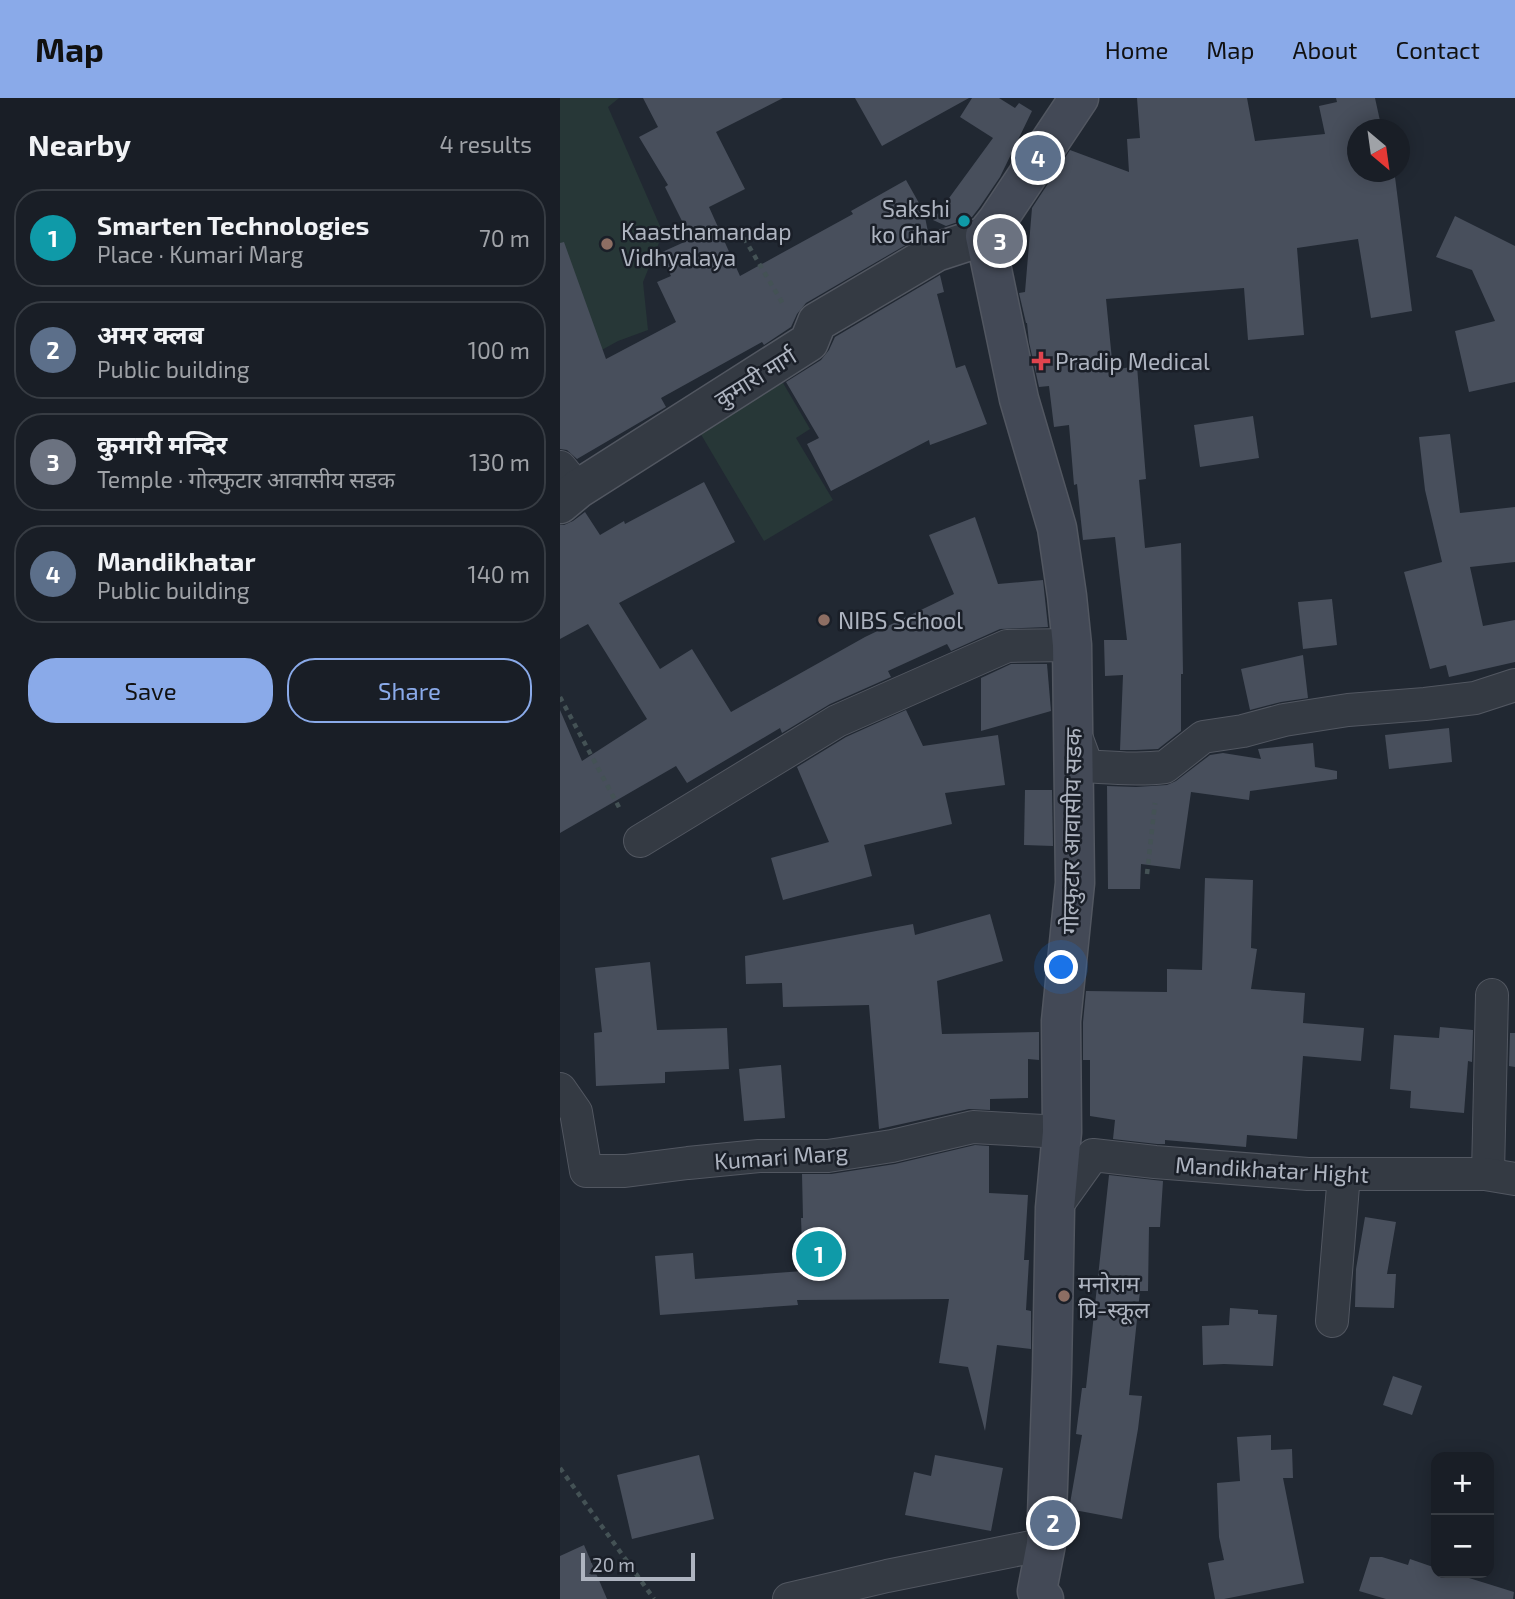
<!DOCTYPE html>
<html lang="en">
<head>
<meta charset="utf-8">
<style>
  :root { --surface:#191e26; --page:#262b32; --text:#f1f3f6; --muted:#9fa2a7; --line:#373c43; --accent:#8aaae9 }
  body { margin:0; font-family:"Exo 2","Noto Sans Devanagari",sans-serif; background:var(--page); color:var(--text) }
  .controls { position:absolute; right:21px; bottom:21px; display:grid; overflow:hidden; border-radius:14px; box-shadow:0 4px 18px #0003 }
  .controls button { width:63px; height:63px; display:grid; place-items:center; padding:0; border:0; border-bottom:2px solid var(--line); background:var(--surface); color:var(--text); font:35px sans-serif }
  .compass { position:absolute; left:787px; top:21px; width:63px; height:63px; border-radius:50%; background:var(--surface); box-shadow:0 4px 18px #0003; rotate:151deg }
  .scale { position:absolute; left:21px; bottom:18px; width:114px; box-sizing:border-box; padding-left:7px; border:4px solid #aeb4c0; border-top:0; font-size:19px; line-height:24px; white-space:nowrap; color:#aeb4c0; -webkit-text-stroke:5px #1a1f28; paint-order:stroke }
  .you { position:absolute; left:502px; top:870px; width:24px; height:24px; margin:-18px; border:5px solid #fff; border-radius:50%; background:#1a73e8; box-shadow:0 0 0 10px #1a73e833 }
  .badge { display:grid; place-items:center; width:46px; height:46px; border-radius:50%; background:var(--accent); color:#fff; font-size:23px; font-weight:700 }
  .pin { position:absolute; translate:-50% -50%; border:4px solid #fff; box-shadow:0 2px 7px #0006 }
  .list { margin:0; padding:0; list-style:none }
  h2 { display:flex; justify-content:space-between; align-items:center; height:91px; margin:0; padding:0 28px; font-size:30px }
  h2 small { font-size:23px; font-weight:400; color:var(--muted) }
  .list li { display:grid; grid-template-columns:46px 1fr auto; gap:21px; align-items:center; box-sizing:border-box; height:98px; margin:0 14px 14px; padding:0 14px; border:2px solid var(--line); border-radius:28px }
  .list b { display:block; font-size:26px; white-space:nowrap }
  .list p { margin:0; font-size:23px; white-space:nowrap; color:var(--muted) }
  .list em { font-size:23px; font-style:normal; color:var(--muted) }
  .actions { display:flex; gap:14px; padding:21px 28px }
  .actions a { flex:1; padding:16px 0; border:2px solid var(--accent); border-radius:28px; text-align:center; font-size:24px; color:var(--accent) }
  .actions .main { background:var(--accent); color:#111 }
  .map { position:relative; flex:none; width:955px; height:1501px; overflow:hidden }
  header { display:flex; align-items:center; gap:42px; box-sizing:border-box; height:98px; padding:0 35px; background:var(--accent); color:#111 }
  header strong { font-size:33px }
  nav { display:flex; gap:38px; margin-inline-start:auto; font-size:24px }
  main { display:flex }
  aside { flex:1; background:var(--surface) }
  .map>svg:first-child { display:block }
</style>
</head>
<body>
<header>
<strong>Map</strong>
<nav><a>Home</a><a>Map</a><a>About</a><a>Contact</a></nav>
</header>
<main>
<aside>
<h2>Nearby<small>4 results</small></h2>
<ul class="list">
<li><span class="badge" style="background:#0f9aa8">1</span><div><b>Smarten Technologies</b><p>Place · Kumari Marg</p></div><em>70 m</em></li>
<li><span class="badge" style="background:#5c6f8a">2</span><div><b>अमर क्लब</b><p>Public building</p></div><em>100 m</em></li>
<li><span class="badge" style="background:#6b7280">3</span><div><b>कुमारी मन्दिर</b><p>Temple · गोल्फुटार आवासीय सडक</p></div><em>130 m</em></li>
<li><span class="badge" style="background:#5c6f8a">4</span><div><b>Mandikhatar</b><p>Public building</p></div><em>140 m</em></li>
</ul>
<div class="actions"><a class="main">Save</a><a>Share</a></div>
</aside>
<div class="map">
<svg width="955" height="1501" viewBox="0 0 955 1501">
  <rect width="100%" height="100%" fill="#212832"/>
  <g fill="#273737">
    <path d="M0,0h59l-11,9 55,126 -20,49 5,48 -30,11 -58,32z"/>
    <path d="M219,278l31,53 -14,9 37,62 -69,41 -68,-115z"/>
  </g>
  <g fill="#484f5c">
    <path d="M83,0h140l-67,34 29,57 -36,18 31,69 113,-62 -2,-3 55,-31 18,32 4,20 -122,71 -9,11 -6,13 -27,18 -2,-3 -101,56 5,9 -89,52 -10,-9 -7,-1v-206l4,-1 42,117 70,-37 -19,-40 14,-6 -11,-23 31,-14 -26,-52 3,-2 -29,-48 19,-10z"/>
    <path d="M295,0h114l-87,48z"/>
    <path d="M412,0h27l16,10 4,-5 13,8 -32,66 -21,31 -7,9 -26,9 -13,-6 60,-82 -33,-21z"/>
    <path d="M577,0h110l8,43 70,-7 -6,-28 18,-4 -1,-4h39l7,32h-25v42h33l2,6 3,-1 17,134 -41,7 -13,-79 -61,9 7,87 -56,5 -4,-52 -138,11 7,71 24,-4 9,113 -7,1 6,68 36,-5 2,131h-2v57l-23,18 -22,1h-16l3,-75 -18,1 -1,-36h23l-12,-103 -32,3 -6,-56 -3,1 -5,-60 -15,2 -5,-41 -10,1 -10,-45 -2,-19h-1l-7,-30 6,-1 7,-84 38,-58 59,22 -2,-33 13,-1z"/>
    <path d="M895,118l60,30v136l-46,10 -14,-61 40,-10 -23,-51 -36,-13z"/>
    <path d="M380,177l4,17 -7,2 19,74 9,-3 22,59 -57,21 -1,-5 -98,51 -24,-47 12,-6 -33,-56 35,-22 8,-10 6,-13z"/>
    <path d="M693,318l6,42 -59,9 -6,-42z"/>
    <path d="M890,336l10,79 55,-6v55l-45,5 13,59 32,-6v42l-66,15 -3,-12 -16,4 -26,-97 38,-10 -17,-72 -6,-53z"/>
    <path d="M144,384l31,60 -116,61 41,66 32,-20 39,63 134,-75 89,-43 -25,-59 46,-18 23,67 45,-4 5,47 -48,2 -49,22 -4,-7 -59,27 3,6 -61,27 -48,29 -2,-5 -93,55 -11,-17 -116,67v-123l22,51 65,-42 -59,-95 -28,15v-114h4l9,-4 12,-9 15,23 24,-14 1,3z"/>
    <path d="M772,501l5,46 -34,4 -5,-47z"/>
    <path d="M743,557l5,43 -27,4 -31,8 -9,-41z"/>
    <path d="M451,566h36l4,47 -70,20v-53z"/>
    <path d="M346,612l17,36 75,-11 7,50 -60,8 7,31 -88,21 8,31 -89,24 -12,-42 58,-16 -32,-75 49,-30z"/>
    <path d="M889,630l3,34 -63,7 -4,-34z"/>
    <path d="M753,645l2,24 22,4v8l-87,12 -1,9 -58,-8 -11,77 -39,-5 -1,25h-32l-1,-103 29,1 31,-2 9,-4 34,-26 13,-2 38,6 -3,-10z"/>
    <path d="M465,692h27l1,56 -29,-1z"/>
    <path d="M645,780l48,2 -2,68 6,1 -6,40 54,4 -2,30 61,5 -3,33 -58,-5 -6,83 -50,-4 -1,12 -81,-7v4h-8l-44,-5 2,-19 -25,-4v-56h-7v-38l3,-31 81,1v-23l35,1z"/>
    <path d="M430,816l13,47 -66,20 5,53 97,-2v28l-11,-1v39l-38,1v11l-21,-1 -90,20 -10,-124 -86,2 -1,-24 -36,1 -1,-28 168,-32 2,11z"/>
    <path d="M90,864l7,68 70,-2 2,41 -64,3v11l-69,3 -2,-53 8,-1 -7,-64z"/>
    <path d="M880,929l33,3 -1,32 -4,-1 -4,52 -54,-5 1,-17 -21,-2 4,-54 45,3z"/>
    <path d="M950,935h5v34l-6,-1z"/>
    <path d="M221,967l4,53 -41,3 -5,-52z"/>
    <path d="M415,1047l14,1v47l39,2 -4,65h5l-3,50 5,1v38l-34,-4 -12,86 -17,-64 -29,-4 10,-64 -152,1 1,5 -138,10 -5,-59 38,-3 2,26 108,-8 -2,-53h2l-1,-44h29l64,-10z"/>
    <path d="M549,1077l54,6 -3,46h-11l-1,64h-8l-11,104 13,1 -4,33 -16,90 -53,-10 13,-74 -6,-1 6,-46h4z"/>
    <path d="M805,1119l31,5 -9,52h9l-2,34 -39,-1 1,-38z"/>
    <path d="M670,1210l28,2v4l19,1 -4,51 -49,-2 -21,1 -1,-39 27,-1z"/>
    <path d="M833,1278l29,10 -10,29 -29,-10z"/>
    <path d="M711,1337v15l21,-1 1,29h-10l21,105 -80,16h-9l-7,-36 16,-3 -5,-23 -2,-54 23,-2 -3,-44z"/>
    <path d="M139,1357l15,64 -82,20 -15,-64z"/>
    <path d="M375,1357l68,13 -12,63 -86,-16 9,-43 17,4z"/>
    <path d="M24,1447l23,54h-47v-43z"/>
    <path d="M810,1459h12l26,8 2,-6 26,9v5h17l61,19 -1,7h-127l-27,-8z"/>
  </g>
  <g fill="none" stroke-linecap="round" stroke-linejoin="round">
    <defs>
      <g id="minor">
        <path d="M0,369l18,22"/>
        <path d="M514,633l13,35c26,2 53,4 78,1l38,-30 40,-6 41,-11 64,-10 77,-6 50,-6 40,-13"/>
        <path d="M80,743l197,-120 170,-75 65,-1"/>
        <path d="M0,991l16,23 10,59h39l63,-8 71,-7h69l64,-10 81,-19 89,5"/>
        <path d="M928,1076l4,-179"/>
        <path d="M495,1110l38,-53 62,7 153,12h177l30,5"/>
        <path d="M772,1223l12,-147"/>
        <path d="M229,1501l98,-23 159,-32"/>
      </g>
      <path id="tertiary" d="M0,406l18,-15 231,-147 8,-20 119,-70 49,-16"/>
      <path id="secondary" d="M484,1501l-7,-8 9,-47 6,-172 3,-164 7,-76 -1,-111 14,-138 -3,-238 -5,-49 -10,-68 -38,-129 -34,-163 12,-15 82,-123"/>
    </defs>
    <use href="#minor" stroke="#525761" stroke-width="34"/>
    <use href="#tertiary" stroke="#525761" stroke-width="41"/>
    <use href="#secondary" stroke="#525761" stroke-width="41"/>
    <g stroke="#445255" stroke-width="4.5" stroke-dasharray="5 5" stroke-linecap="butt">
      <path d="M184,140l39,66"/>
      <path d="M0,599l61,114"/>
      <path d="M587,776l8,-71"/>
      <path d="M0,1370l94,131"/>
    </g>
    <use href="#minor" stroke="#343a43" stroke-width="32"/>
    <use href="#tertiary" stroke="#343a43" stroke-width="38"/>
    <use href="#secondary" stroke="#434956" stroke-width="38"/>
  </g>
  <circle fill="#0f9aa8" stroke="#1a1f28" stroke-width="2.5" cx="404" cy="123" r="7"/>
  <g fill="#8d6e63" stroke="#1a1f28" stroke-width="2.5">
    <circle cx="47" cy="146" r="7"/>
    <circle cx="264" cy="522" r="7"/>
    <circle cx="504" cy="1198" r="7"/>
  </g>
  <path fill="#e0444e" stroke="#1a1f28" stroke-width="2.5" d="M477.5 252.5h7v7h7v7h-7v7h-7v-7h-7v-7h7z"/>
  <g text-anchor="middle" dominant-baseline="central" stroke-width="5" stroke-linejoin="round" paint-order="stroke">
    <g font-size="23" fill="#aeb4c0" stroke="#1a1f28" text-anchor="start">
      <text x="390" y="110" text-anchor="end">Sakshi<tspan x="390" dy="26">ko Ghar</tspan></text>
      <text x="61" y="133">Kaasthamandap<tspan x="61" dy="26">Vidhyalaya</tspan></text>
      <text x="495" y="263">Pradip Medical</text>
      <text x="278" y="522">NIBS School</text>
      <text x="518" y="1185">मनोराम<tspan x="518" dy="26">प्रि-स्कूल</tspan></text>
    </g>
    <g font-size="23" fill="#aeb4c0" stroke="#1a1f28">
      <text transform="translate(195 279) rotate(-32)">कुमारी मार्ग</text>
      <text transform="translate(511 733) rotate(-89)">गोल्फुटार आवासीय सडक</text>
      <text transform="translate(221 1058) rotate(-4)">Kumari Marg</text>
      <text transform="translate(712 1071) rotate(3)">Mandikhatar Hight</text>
    </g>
  </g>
</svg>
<div class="controls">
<button>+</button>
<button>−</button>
</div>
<svg class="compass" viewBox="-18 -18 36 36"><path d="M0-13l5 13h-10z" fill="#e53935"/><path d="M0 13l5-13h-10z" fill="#9fa2a7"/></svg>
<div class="scale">20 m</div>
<div class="you"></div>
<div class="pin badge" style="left:259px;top:1156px;background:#0f9aa8">1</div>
<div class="pin badge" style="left:493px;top:1425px;background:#5c6f8a">2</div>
<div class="pin badge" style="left:440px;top:143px;background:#6b7280">3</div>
<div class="pin badge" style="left:478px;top:60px;background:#5c6f8a">4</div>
</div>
</main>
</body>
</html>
